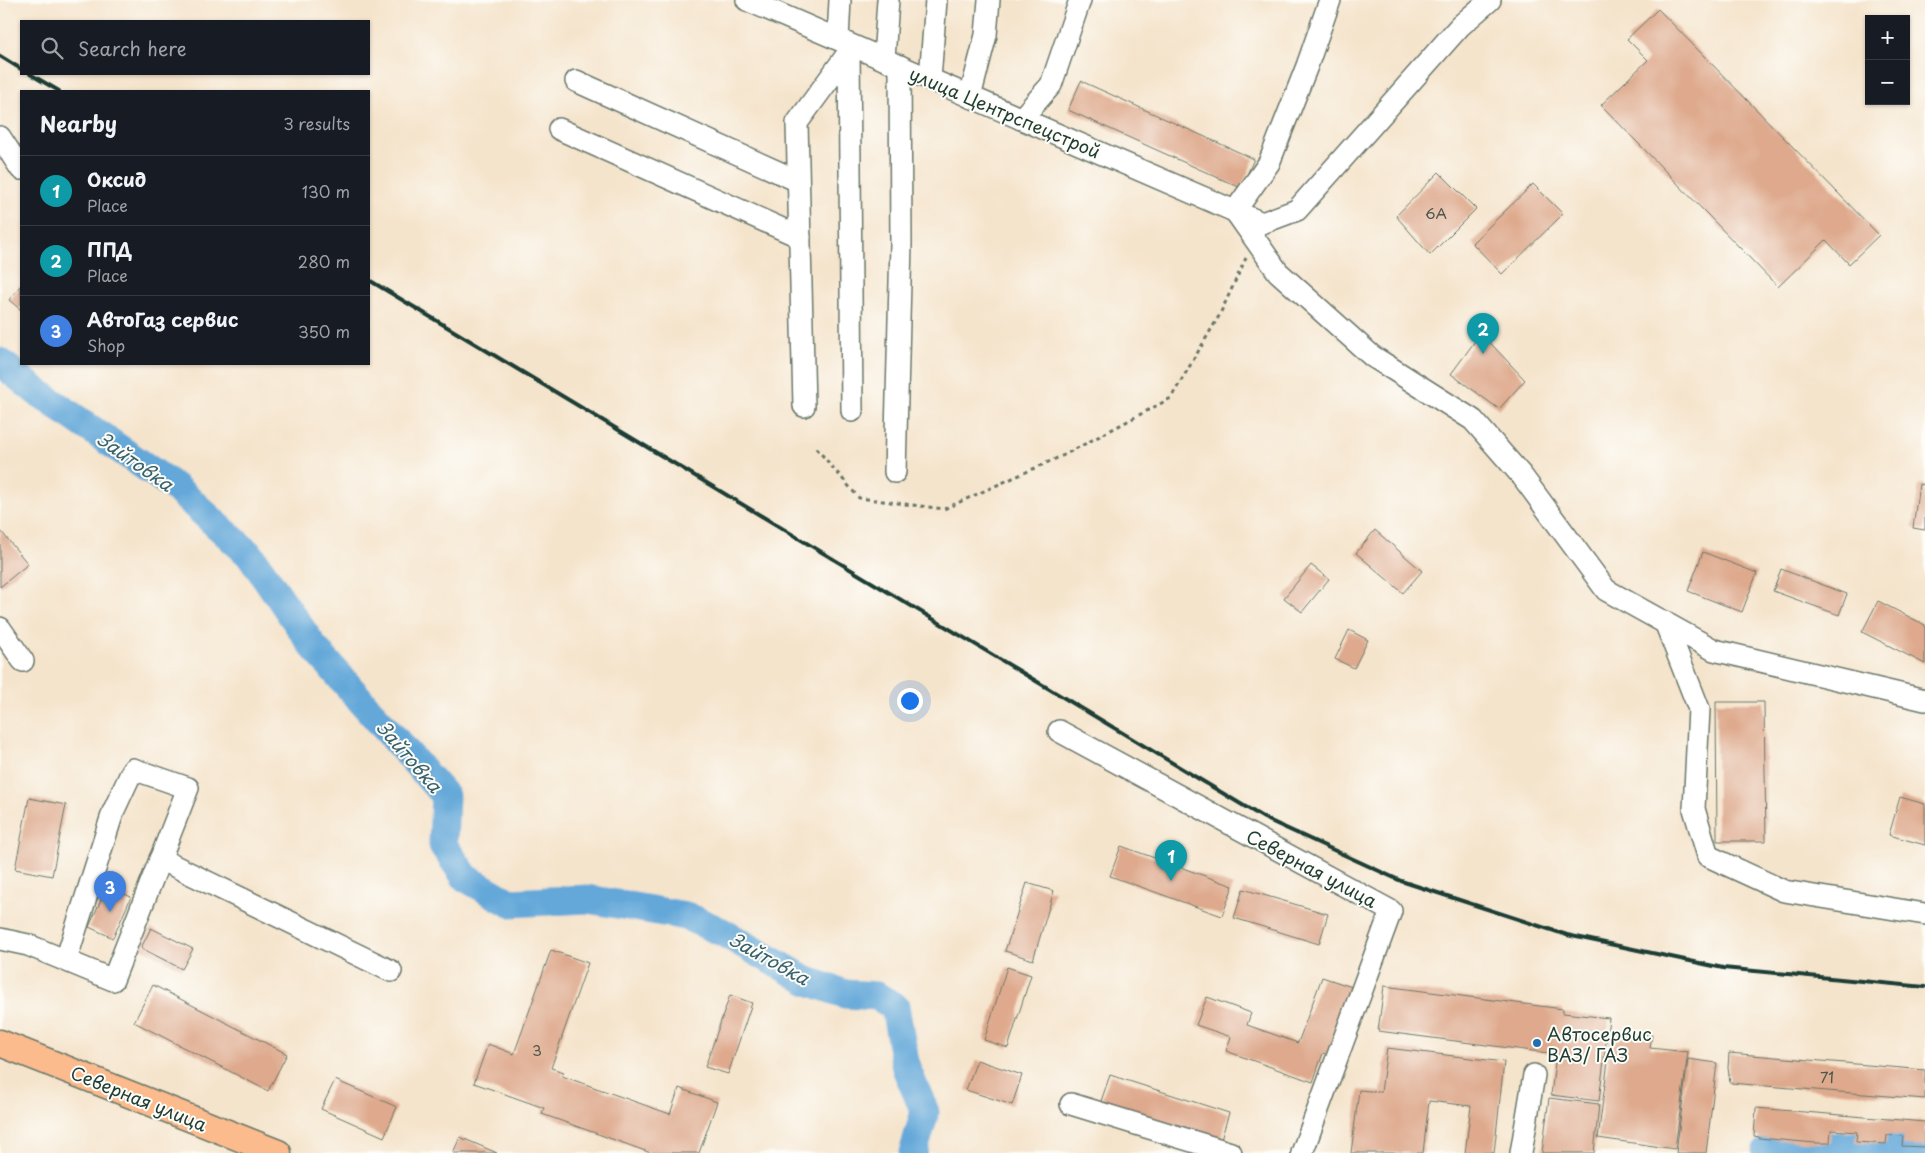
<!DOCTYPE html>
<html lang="en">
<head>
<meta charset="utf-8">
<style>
  :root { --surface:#171b24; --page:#20242c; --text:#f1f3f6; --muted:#9ea1a6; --line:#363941; --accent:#7c3aed }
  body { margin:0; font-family:"Playpen Sans",sans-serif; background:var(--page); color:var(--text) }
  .controls { position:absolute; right:15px; top:15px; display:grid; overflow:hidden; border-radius:0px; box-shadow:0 1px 4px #0004 }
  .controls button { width:45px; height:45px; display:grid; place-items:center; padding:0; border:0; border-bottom:1px solid var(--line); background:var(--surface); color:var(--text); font:25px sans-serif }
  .you { position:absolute; left:909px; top:700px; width:18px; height:18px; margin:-12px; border:4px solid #fff; border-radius:50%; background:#1a73e8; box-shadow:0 0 0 8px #1a73e833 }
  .badge { display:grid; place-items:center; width:32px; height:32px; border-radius:50%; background:var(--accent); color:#fff; font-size:16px; font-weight:700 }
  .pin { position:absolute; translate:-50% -41px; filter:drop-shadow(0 1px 2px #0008) }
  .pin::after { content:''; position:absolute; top:26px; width:18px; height:15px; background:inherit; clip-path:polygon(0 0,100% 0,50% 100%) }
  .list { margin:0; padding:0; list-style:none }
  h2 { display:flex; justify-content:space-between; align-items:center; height:65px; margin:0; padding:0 20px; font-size:21px }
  h2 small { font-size:16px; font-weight:400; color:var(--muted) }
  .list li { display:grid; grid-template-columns:32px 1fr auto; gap:15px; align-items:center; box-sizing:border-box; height:70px; padding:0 20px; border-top:1px solid var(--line) }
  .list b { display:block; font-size:19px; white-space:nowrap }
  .list p { margin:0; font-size:16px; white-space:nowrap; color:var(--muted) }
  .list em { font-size:16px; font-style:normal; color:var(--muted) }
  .icon { flex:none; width:28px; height:28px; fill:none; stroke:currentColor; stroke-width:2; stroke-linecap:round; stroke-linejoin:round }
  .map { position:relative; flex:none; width:1925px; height:1153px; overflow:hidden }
  .search { position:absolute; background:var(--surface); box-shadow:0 1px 4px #0004; left:20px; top:20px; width:350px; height:55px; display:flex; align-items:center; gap:12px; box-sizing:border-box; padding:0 18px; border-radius:0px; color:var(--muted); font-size:19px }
  .panel { position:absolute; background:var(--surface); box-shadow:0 1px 4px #0004; left:20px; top:90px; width:350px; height:275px; border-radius:0px }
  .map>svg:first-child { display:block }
</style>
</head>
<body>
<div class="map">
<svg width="1925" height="1153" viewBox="0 0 1925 1153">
  <rect width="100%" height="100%" fill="#fdfcf7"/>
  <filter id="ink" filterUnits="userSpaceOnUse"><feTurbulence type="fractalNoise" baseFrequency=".02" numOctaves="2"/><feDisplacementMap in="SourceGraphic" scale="10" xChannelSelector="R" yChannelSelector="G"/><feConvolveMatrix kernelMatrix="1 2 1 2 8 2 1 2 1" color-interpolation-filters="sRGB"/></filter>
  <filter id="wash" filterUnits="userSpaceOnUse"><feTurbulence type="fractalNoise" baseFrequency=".0096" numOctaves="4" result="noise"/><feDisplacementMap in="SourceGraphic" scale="20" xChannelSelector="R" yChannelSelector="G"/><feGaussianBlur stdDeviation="1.12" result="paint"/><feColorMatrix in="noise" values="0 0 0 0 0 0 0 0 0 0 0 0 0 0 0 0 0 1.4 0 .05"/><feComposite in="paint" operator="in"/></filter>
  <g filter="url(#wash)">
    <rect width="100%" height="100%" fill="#f5e4cc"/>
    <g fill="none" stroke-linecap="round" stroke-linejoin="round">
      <g stroke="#63a8d9" stroke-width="29">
        <path d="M0,362l36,29 140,97 75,68 62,90 132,150 -2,49 23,33 44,25 78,-4 98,17 36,16 86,49 37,13 32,2 18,11 11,61 19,44 -12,41"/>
        <path d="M1766,1153l6,-6 153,-1"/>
      </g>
    </g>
    <g id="blocks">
      <g fill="#dea98c">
        <path d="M1658,9l221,226 -30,29 -23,-24 -48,47 -177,-182 47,-45 -21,-21z"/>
        <path d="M1081,81l173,78 -13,29 -173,-78z"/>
        <path d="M1439,172l37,37 -46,46 -34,-39z"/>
        <path d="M1533,184l30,30 -61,60 -30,-31z"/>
        <path d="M21,285v25l-12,-10z"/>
        <path d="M1481,333l44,47 -26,29 -48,-35z"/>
        <path d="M1919,484l6,1v45l-12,-2z"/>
        <path d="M0,530l28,34 -28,23z"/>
        <path d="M1375,530l47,41 -19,22 -47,-40z"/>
        <path d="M1703,552l54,21 -15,39 -54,-21z"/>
        <path d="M1311,565l18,14 -27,33 -18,-14z"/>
        <path d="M1781,569l66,25 -8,21 -66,-24z"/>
        <path d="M1878,601l47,24v39l-63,-32z"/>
        <path d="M1349,630l19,10 -14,28 -19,-9z"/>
        <path d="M1716,702h48l2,139h-49z"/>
        <path d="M1900,797l25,7v41l-36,-10z"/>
        <path d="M29,798l37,7 -14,71 -37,-7z"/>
        <path d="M1121,846l112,40 -11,30 -112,-40z"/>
        <path d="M1027,883l27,8 -21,69 -28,-9z"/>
        <path d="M107,886l24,11 -18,41 -24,-11z"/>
        <path d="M1243,889l85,25 -9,30 -85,-26z"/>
        <path d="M151,928l42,21 -11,20 -41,-21z"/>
        <path d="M551,950l37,13 -37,105 13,4 -2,4 108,38 9,-26 38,14 -18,51h-48l-109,-39 2,-6 -70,-25 14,-39 26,10z"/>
        <path d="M1007,967l24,8 -23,73 -24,-8z"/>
        <path d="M1322,977l30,10 -24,68 -5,-2 -10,29 -87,-31 5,-14 -35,-12 11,-28 44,16 -4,12 51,18z"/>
        <path d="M153,985l134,69 -19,37 -134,-69z"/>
        <path d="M1384,986l179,23v4l46,5 -10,83 -48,-6 5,-41 -178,-23z"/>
        <path d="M730,995l22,8 -24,71 -23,-7z"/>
        <path d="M1612,1030l40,5 -2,13 38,4 -13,97 -77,-11z"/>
        <path d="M1387,1048l117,14 -10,91h-29l6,-47 -42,-5 -6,52h-72l8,-63 22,2z"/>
        <path d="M1729,1053l196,17v29l-195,-16 -2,-15z"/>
        <path d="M1688,1059l29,4 -11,90h-30z"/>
        <path d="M977,1060l45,15 -10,30 -46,-15z"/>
        <path d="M1110,1075l119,38 -9,30 -120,-39z"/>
        <path d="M335,1080l62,27 -13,30 -63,-28z"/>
        <path d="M1549,1098l50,6 -5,49h-52z"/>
        <path d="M1756,1108l169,14v25l-23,-1 1,-10 -16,-1 -1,9 -30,-2 1,-10 -26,-2 -1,13h-15l-56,-5v-1l-5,-1z"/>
        <path d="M460,1137l37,16h-44z"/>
      </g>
    </g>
  </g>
  <g filter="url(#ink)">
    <use href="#blocks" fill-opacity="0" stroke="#6a7769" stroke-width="1"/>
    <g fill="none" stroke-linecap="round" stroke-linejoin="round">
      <defs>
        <g id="minor">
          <path d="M747,0l515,223 35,-13 163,-184 30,-26"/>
          <path d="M1330,0l-23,66 -38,97 -34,48 43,61 94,84 101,64 49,56 84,114 108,60 211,50"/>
          <path d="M838,39l2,-39"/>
          <path d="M849,47l3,364"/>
          <path d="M884,59l4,-59"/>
          <path d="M930,79l6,-79"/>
          <path d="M576,81l222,100"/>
          <path d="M970,97l16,-62 3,-35"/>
          <path d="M1021,119l30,-34 29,-85"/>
          <path d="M559,129l241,108"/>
          <path d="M0,137l21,32"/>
          <path d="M804,406l-7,-283 52,-71"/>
          <path d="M895,472l6,-228 -1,-178"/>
          <path d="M1665,622l34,87 -5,100 14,47 76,35 141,23"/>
          <path d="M0,628l23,33"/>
          <path d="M1059,731l332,180 -89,242"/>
          <path d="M160,859l231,112"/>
          <path d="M0,939l28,6 85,35 75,-192 -55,-19 -20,43 -47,148"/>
          <path d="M1071,1104l160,49"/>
          <path d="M1521,1153l13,-78"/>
        </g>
        <path id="major" d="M0,1043l278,110"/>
      </defs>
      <use href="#minor" stroke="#6a7769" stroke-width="24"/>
      <use href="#major" stroke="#6a7769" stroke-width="29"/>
      <path stroke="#6a7769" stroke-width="3" stroke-dasharray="4 4" stroke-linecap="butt" d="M816,448l43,50 85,11 120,-54 107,-57 48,-82 27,-58"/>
      <use href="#minor" stroke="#fff" stroke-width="21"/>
      <use href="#major" stroke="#fbbb8d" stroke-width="26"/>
      <g stroke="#1f3d34" stroke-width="4">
        <path d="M0,56l21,13"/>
        <path d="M30,74l29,17"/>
        <path d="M369,280l895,538 137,63 166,54 156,33 202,19"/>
      </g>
    </g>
  </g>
  <circle fill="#1f6fb2" stroke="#fdfcf7" stroke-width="2" cx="1537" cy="1043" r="5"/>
  <g text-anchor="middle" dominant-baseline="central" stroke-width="4" stroke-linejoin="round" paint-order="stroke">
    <g font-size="15" fill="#4f584a">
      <text x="1436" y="212">6А</text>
      <text x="537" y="1049">3</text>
      <text x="1827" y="1076">71</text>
    </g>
    <g font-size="18" fill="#1f3d34" stroke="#fdfcf7">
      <text transform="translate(1005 112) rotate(23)">улица Центрспецстрой</text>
      <text transform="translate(1312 868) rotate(28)">Северная улица</text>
      <text transform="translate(139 1098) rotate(22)">Северная улица</text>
    </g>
    <g font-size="18" fill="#1f3d34" stroke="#fdfcf7" text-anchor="start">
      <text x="1547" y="1033">Автосервис<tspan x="1547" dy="21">ВАЗ/ ГАЗ</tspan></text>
    </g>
    <g font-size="19" font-style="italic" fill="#37626e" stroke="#fdfcf7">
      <text transform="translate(136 461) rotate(35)">Зайтовка</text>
      <text transform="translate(410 756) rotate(49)">Зайтовка</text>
      <text transform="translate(770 958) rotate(29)">Зайтовка</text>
    </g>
  </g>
</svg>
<div class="controls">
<button>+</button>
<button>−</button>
</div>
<div class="you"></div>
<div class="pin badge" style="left:1171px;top:881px;background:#0f9aa8">1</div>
<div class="pin badge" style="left:1483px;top:354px;background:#0f9aa8">2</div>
<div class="pin badge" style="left:110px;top:912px;background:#3f7fe0">3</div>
<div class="search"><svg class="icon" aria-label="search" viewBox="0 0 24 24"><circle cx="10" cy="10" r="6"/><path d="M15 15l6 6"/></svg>Search here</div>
<section class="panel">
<h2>Nearby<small>3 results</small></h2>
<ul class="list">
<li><span class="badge" style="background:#0f9aa8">1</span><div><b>Оксид</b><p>Place</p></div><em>130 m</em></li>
<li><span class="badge" style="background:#0f9aa8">2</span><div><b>ППД</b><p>Place</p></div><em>280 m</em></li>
<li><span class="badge" style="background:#3f7fe0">3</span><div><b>АвтоГаз сервис</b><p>Shop</p></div><em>350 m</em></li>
</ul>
</section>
</div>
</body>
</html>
